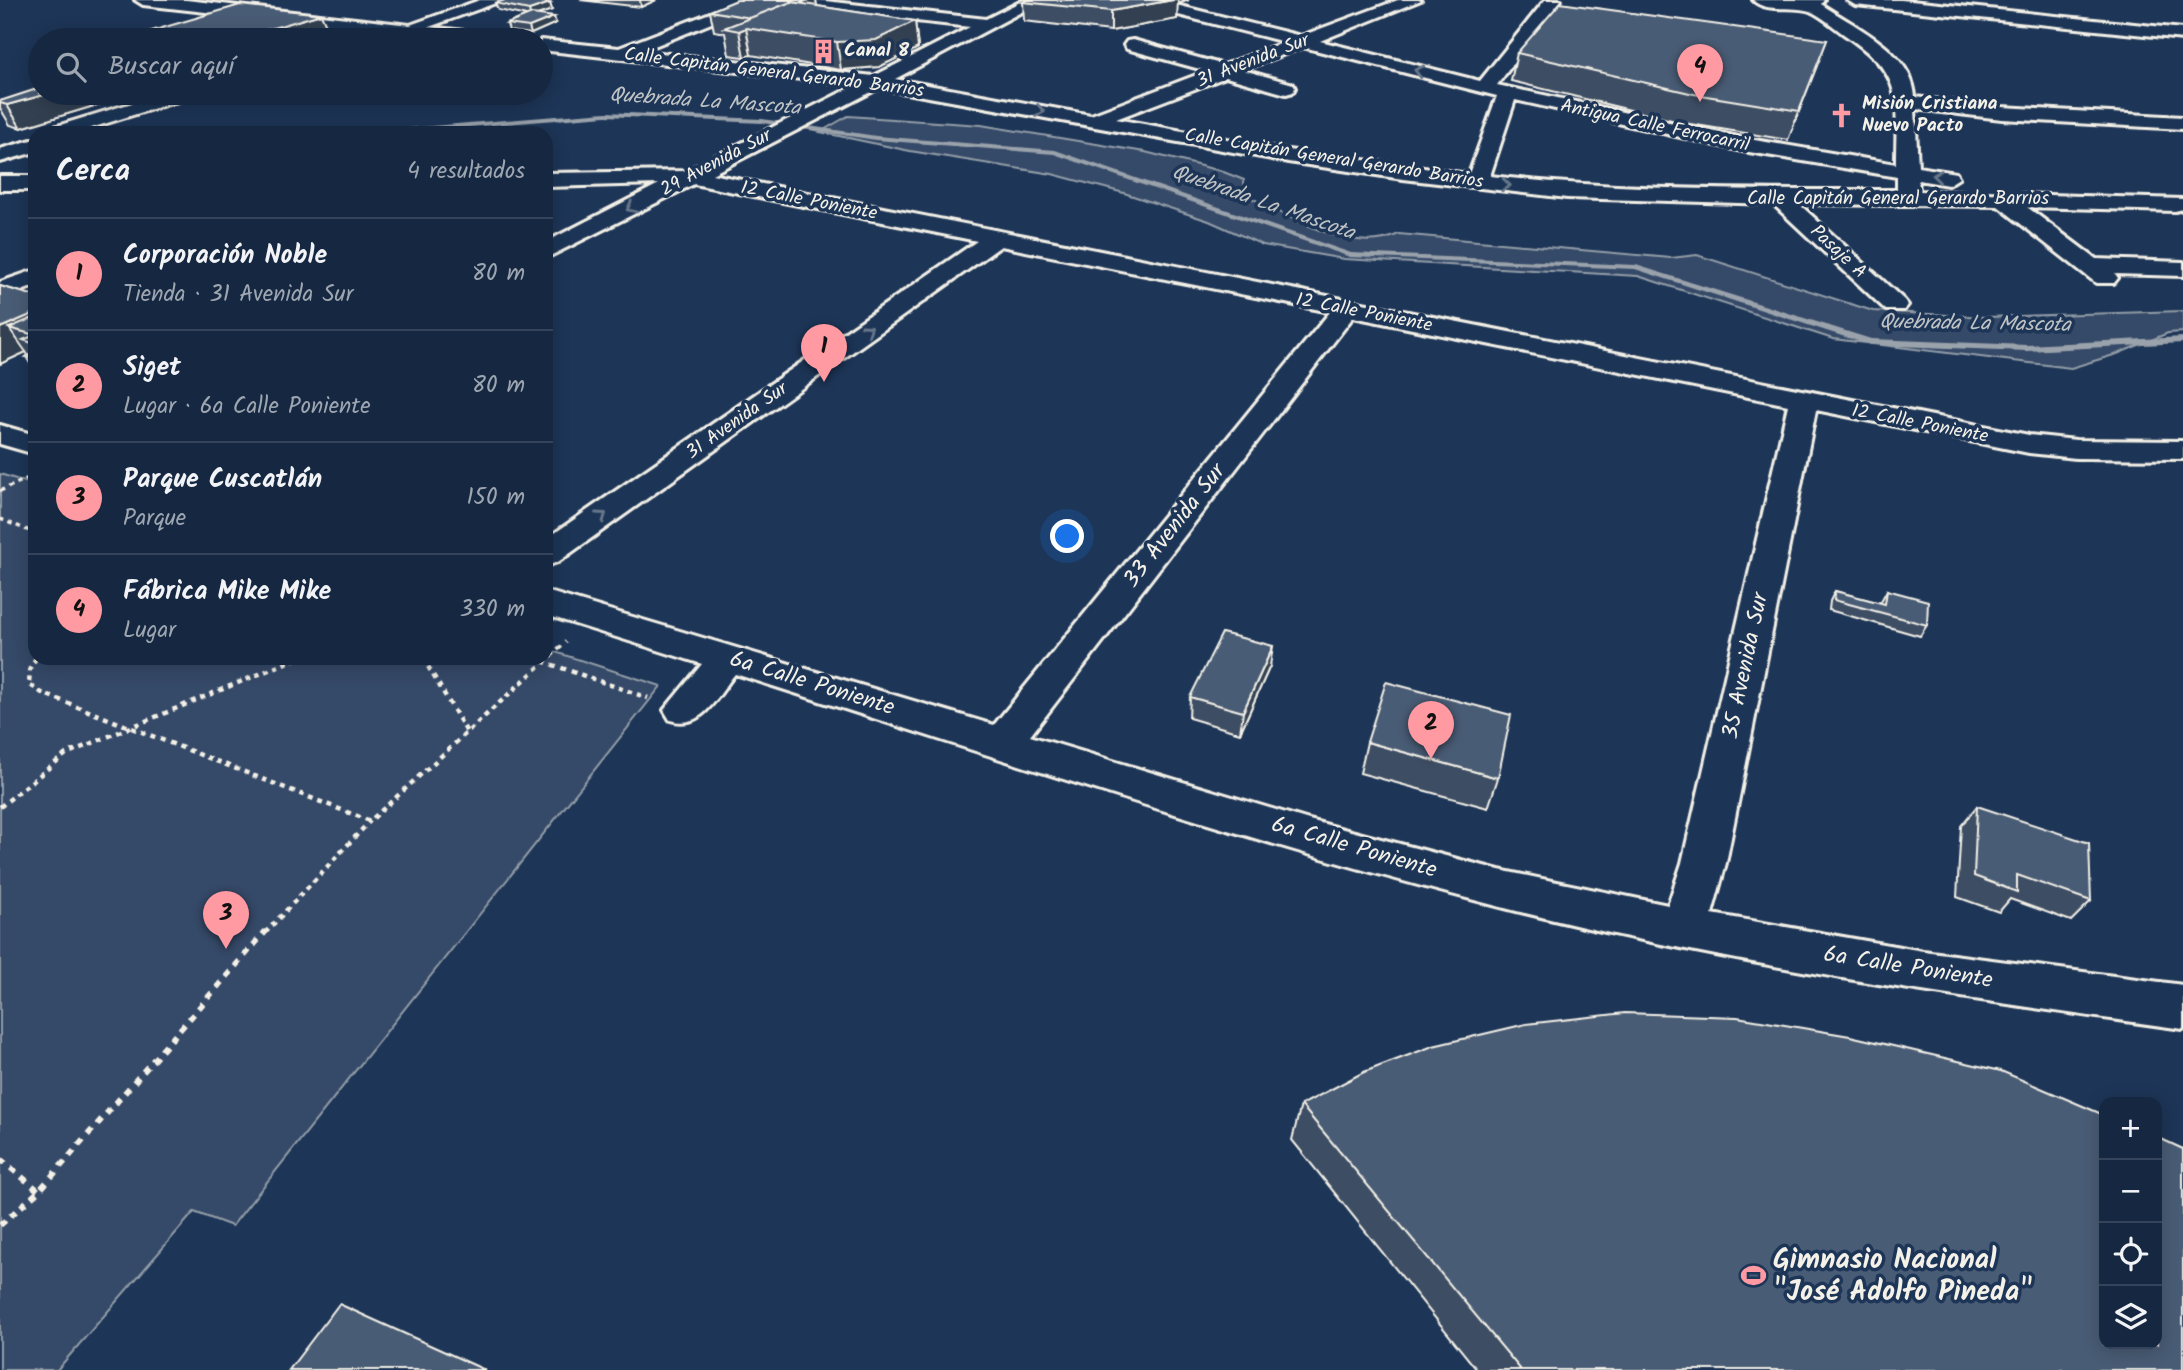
<!DOCTYPE html>
<html lang="es">
<head>
<meta charset="utf-8">
<style>
  :root { --surface:#162841; --page:#1f3048; --text:#f1f3f6; --muted:#9ea6b1; --line:#35445a; --accent:#ff9aa2 }
  body { margin:0; font-family:Kalam,sans-serif; background:var(--page); color:var(--text) }
  .controls { position:absolute; right:21px; bottom:21px; display:grid; overflow:hidden; border-radius:14px; box-shadow:0 4px 18px #0003 }
  .controls button { width:63px; height:63px; display:grid; place-items:center; padding:0; border:0; border-bottom:2px solid var(--line); background:var(--surface); color:var(--text); font:35px sans-serif }
  .you { position:absolute; left:1068px; top:537px; width:24px; height:24px; margin:-18px; border:5px solid #fff; border-radius:50%; background:#1a73e8; box-shadow:0 0 0 10px #1a73e833 }
  .badge { display:grid; place-items:center; width:46px; height:46px; border-radius:50%; background:var(--accent); color:#111; font-size:23px; font-weight:700 }
  .pin { position:absolute; translate:-50% -58px; filter:drop-shadow(0 2px 4px #0008) }
  .pin::after { content:''; position:absolute; top:37px; width:24px; height:21px; background:inherit; clip-path:polygon(0 0,100% 0,50% 100%) }
  .list { margin:0; padding:0; list-style:none }
  h2 { display:flex; justify-content:space-between; align-items:center; height:91px; margin:0; padding:0 28px; font-size:30px }
  h2 small { font-size:23px; font-weight:400; color:var(--muted) }
  .list li { display:grid; grid-template-columns:46px 1fr auto; gap:21px; align-items:center; box-sizing:border-box; height:112px; padding:0 28px; border-top:2px solid var(--line) }
  .list b { display:block; font-size:26px; white-space:nowrap }
  .list p { margin:0; font-size:23px; white-space:nowrap; color:var(--muted) }
  .list em { font-size:23px; font-style:normal; color:var(--muted) }
  .icon { flex:none; width:38px; height:38px; fill:none; stroke:currentColor; stroke-width:2; stroke-linecap:round; stroke-linejoin:round }
  .map { position:relative; flex:none; width:2183px; height:1370px; overflow:hidden }
  .search { position:absolute; background:var(--surface); box-shadow:0 4px 18px #0003; left:28px; top:28px; width:525px; height:77px; display:flex; align-items:center; gap:18px; box-sizing:border-box; padding:0 24px; border-radius:38px; color:var(--muted); font-size:26px }
  .panel { position:absolute; background:var(--surface); box-shadow:0 4px 18px #0003; left:28px; top:126px; width:525px; height:539px; border-radius:21px }
  .map>svg:first-child { display:block }
</style>
</head>
<body>
<div class="map">
<svg width="2183" height="1370" viewBox="0 0 2183 1370">
  <rect width="100%" height="100%" fill="#1d3557"/>
  <filter id="ink" filterUnits="userSpaceOnUse"><feTurbulence type="fractalNoise" baseFrequency=".0143" numOctaves="2"/><feDisplacementMap in="SourceGraphic" scale="14" xChannelSelector="R" yChannelSelector="G"/><feConvolveMatrix kernelMatrix="1 2 1 2 8 2 1 2 1" color-interpolation-filters="sRGB"/></filter>
  <g filter="url(#ink)">
    <g fill="#354a67" stroke="#949ea8" stroke-width="2">
      <path d="M848,116l133,9 164,27 76,19 23,9 1,15c44,20 106,62 154,39l272,24 26,-3 176,56 113,6 197,-6v21l-15,1 -51,21 -46,14 -238,-29 -195,-63 -294,-17 -81,-14 -54,-24 -85,-28 -72,-19 -142,-23 -90,-19z"/>
      <path d="M0,474l35,11v173h511v-9l115,37 -429,540 -38,-14 -137,158h-57z"/>
    </g>
    <g fill="none" stroke-linecap="round" stroke-linejoin="round">
      <path fill="#9aa2ab" fill-rule="evenodd" d="M606,112l156,7 114,17 179,14 296,103 285,12 235,74 156,6 156,-8v6l-156,8 -157,-6 -235,-76 -285,-12 -296,-103 -178,-14 -114,-17 -156,-7 -212,17h-27l3,-2z"/>
      <defs>
        <g id="minor">
          <path d="M135,0h51l224,25 70,-25h24l-75,27 71,8 9,5h-52l-314,-35z"/>
          <path d="M744,0h72l170,19 38,-19h20l-149,79 196,36 116,-44 -80,-22 -3,-4 3,-4 6,-1 91,25 61,-23 -154,-39 -2,-3h27l145,36 97,-36h23l-101,41 160,40 65,-81h16l-64,85 246,53 153,26c0,-66 10,-88 -51,-129 -10,-7 -23,-19 -35,-24 -17,-6 -45,2 -57,-11h71l-3,4c32,22 92,48 94,93l87,10 181,10v12l-181,-10 -87,-10 3,58 38,6 3,5 -11,7 -30,-5 1,11 264,8v10l-8,2 -148,-4 69,52 87,3v14l-68,-2 3,4 -4,5h-18l-98,-77 -199,-2 105,96 4,5 -4,5h-18l-113,-106 -206,-6 -164,-19 -115,-17 -409,-74 -167,86 1317,261 47,5 107,1v18l-107,-1 -47,-5 -213,-43 -90,453 -14,51 211,37 260,34v44c-231,-32 -461,-65 -686,-123 -257,-66 -509,-152 -762,-232 -19,23 -32,56 -65,46l-6,-10 38,-46 -156,-49v-24l448,134 336,-413 -329,-66 -443,316 -12,4v-27l431,-298 -283,-57 -148,74v-16l113,-58 -113,3v-14l140,-2 170,-86 -315,-35v-10l78,8zM766,1l7,4 197,22 -96,49 -232,-25zM1303,47l194,49 -28,78 -181,-24 -172,-31 110,-42 60,17 7,-2 2,-4 -2,-4 -50,-14zM1515,100l228,51 154,26v13c-136,0 -272,1 -407,-14zM1353,317l435,88 -106,458 -14,42 -169,-35 -190,-50 -279,-84z"/>
          <path d="M1847,0h54l282,29v10l-328,-34z"/>
          <path d="M165,93h28l-2,4 -116,36h-31l3,-4z"/>
          <path d="M35,139v13l-35,10v-13z"/>
          <rect x="0" y="176" width="35" height="14"/>
          <path d="M35,270v16l-35,13v-17z"/>
          <path d="M0,425l35,10v19l-35,-10z"/>
        </g>
      </defs>
      <use href="#minor" stroke="#f4f1e8" stroke-width="6"/>
      <g stroke="#f4f1e8" stroke-width="3.5" stroke-dasharray="4.5 4.5" stroke-linecap="butt">
        <path d="M0,491l35,-16"/>
        <path d="M0,519l35,14"/>
      </g>
      <g stroke="#f4f1e8" stroke-width="4.5" stroke-dasharray="5 5" stroke-linecap="butt">
        <path d="M36,658l-6,10 -1,16 13,9 328,128 196,-179"/>
        <path d="M423,658l45,76"/>
        <path d="M533,658l115,40"/>
        <path d="M265,933l105,-112"/>
      </g>
      <g stroke="#f4f1e8" stroke-width="6" stroke-dasharray="7 7" stroke-linecap="butt">
        <path d="M0,1159l39,32"/>
        <path d="M0,1225l39,-34 227,-260"/>
      </g>
      <use href="#minor" fill="#1d3557" fill-rule="evenodd"/>
      <path stroke="#f4f1e8" stroke-width="4.5" stroke-dasharray="5 5" stroke-linecap="butt" d="M0,807l66,-53 232,-96"/>
    </g>
    <g fill="#3e4e64" stroke="#f4f1e8" stroke-width="2">
      <path d="M580,0h76l-15,7z"/>
      <path d="M737,0h79l1,6 98,15 3,27 -39,19 -38,3 -90,-15 -7,2 -15,-2 -4,-22 -11,-2 -4,-20z"/>
      <path d="M1027,0h162l-8,3h-4v16l-66,12 -87,-10 -1,-19z"/>
      <path d="M495,3h55l2,7 -14,4 18,9 -25,11 -22,-3 -2,-7 20,-8 -29,-6z"/>
      <path d="M1827,40l-39,100 -104,-17 -173,-42 6,-28z"/>
      <path d="M40,93h97l-116,35 -11,-3 -10,-17v-7z"/>
      <path d="M428,93h73l-18,7z"/>
      <path d="M0,286l35,10v75l-9,-14 2,-2 -2,-3 -26,12z"/>
      <path d="M1887,590l40,35 -7,11 -91,-26 1,-9 5,-10 45,12z"/>
      <path d="M1270,666l-30,67 -51,-15 1,-21z"/>
      <path d="M1367,742l131,36 -10,30 -128,-35z"/>
      <path d="M1977,806l114,95 -20,20 -61,-22 -11,13 -42,-15 4,-71z"/>
      <path d="M1301,1105l882,265h-706l-185,-230z"/>
    </g>
    <g fill="#324051" stroke="#f4f1e8" stroke-width="2">
      <path d="M640,0h16l-15,7z"/>
      <path d="M808,0h8l2,16 -58,3z"/>
      <path d="M1173,0h5l-1,19 -66,12v-20z"/>
      <path d="M550,3l2,7 -21,7 -2,-7z"/>
      <path d="M321,14l9,20 -21,6h-78z"/>
      <path d="M554,17l2,6 -25,11 -2,-7z"/>
      <path d="M915,21l3,27 -39,19 -38,3 -4,-28z"/>
      <path d="M746,28l5,27 -7,2 -5,-26z"/>
      <path d="M51,93h86l-116,35 -14,-23z"/>
      <path d="M480,93h21l-18,7z"/>
      <path d="M35,313v22l-26,-7 17,24 -26,12v-36z"/>
      <path d="M1273,646l-3,20 -30,67 3,-21z"/>
    </g>
    <g fill="#485b74" stroke="#f4f1e8" stroke-width="2">
      <path d="M505,0h30l15,3 -21,7 -34,-7z"/>
      <path d="M737,0h71l-9,3 -8,-1 -40,16 -41,-7z"/>
      <path d="M1027,0h146l-62,11 -88,-9z"/>
      <path d="M791,2l124,19 -39,19 -39,2 -91,-14 -7,3 -15,-3z"/>
      <path d="M1560,3l267,37 -28,71 -105,-17 -177,-41z"/>
      <path d="M240,5l81,9 -90,26h-110z"/>
      <path d="M532,14l22,3 -25,10 -22,-3z"/>
      <path d="M40,88v5h11l-44,12 -7,-2v-2z"/>
      <path d="M0,286l35,10v17l-35,15z"/>
      <path d="M35,317v18l-26,-7z"/>
      <path d="M35,335v9l-12,-4z"/>
      <path d="M35,352v7l-9,-2z"/>
      <path d="M1887,590l41,11 -1,24 -93,-25 1,-9 50,13z"/>
      <path d="M1222,633l51,13 -30,66 -53,-15z"/>
      <path d="M1386,682l125,33 -13,63 -131,-36z"/>
      <path d="M1977,806l112,37 2,58 -74,-26v17l-43,-16z"/>
      <path d="M1625,1013l112,4 113,19 151,35 103,44v229h53v-207l26,12v221h-662l-220,-265 63,-33 69,-26 93,-22z"/>
      <path d="M339,1304l146,66h-196z"/>
    </g>
    <defs><path id="oneway-chevron" d="M-2-3.5L2.5 0L-2 3.5" fill="none" stroke-width="1.6" stroke-linecap="round" stroke-linejoin="round" transform="scale(1.75)"/></defs>
    <g stroke="#68778a">
      <use href="#oneway-chevron" transform="translate(1419 71) rotate(-166)"/>
      <use href="#oneway-chevron" transform="translate(1040 111) rotate(10)"/>
      <use href="#oneway-chevron" transform="translate(1937 176) rotate(-173)"/>
      <use href="#oneway-chevron" transform="translate(1506 185) rotate(6)"/>
      <use href="#oneway-chevron" transform="translate(631 208) rotate(153)"/>
      <use href="#oneway-chevron" transform="translate(868 329) rotate(-35)"/>
      <use href="#oneway-chevron" transform="translate(602 516) rotate(-35)"/>
    </g>
  </g>
  <defs>
    <symbol id="building-bare" viewBox="-9 -9 18 18"><path d="M-4-6H4V6H1V3H-1V6H-4ZM-2.5-4.3h1.7v1.8h-1.7ZM.8-4.3h1.7v1.8H.8ZM-2.5-1h1.7V.8h-1.7ZM.8-1h1.7V.8H.8Z" fill="#ff9aa2" stroke="#1d3557" stroke-width="2.5" paint-order="stroke"/></symbol>
    <symbol id="church-bare" viewBox="-9 -9 18 18"><path d="M-1.2-6h2.4v3.5h3.3v2.4h-3.3V6h-2.4V-.1h-3.3v-2.4h3.3Z" fill="#ff9aa2" stroke="#1d3557" stroke-width="2.5" paint-order="stroke"/></symbol>
    <symbol id="stadium-bare" viewBox="-9 -9 18 18"><path d="M0-5a6.5 5 0 1 0 0 10a6.5 5 0 1 0 0-10ZM-3.5-1.8h7v3.6h-7Z" fill="#ff9aa2" stroke="#1d3557" stroke-width="2.5" paint-order="stroke"/></symbol>
  </defs>
  <g fill-rule="evenodd">
    <use href="#building-bare" x="806" y="34" width="35" height="35"/>
    <use href="#church-bare" x="1824" y="98" width="35" height="35"/>
    <use href="#stadium-bare" x="1736" y="1258" width="35" height="35"/>
  </g>
  <g text-anchor="middle" dominant-baseline="central" stroke-width="7" stroke-linejoin="round" paint-order="stroke">
    <g font-size="19" font-weight="bold" fill="#f4f1e8" stroke="#1d3557" text-anchor="start">
      <text x="844" y="51">Canal 8</text>
      <text x="1862" y="104">Misión Cristiana<tspan x="1862" dy="22">Nuevo Pacto</tspan></text>
    </g>
    <g font-size="19" fill="#f4f1e8" stroke="#1d3557">
      <text transform="translate(1253 61) rotate(-21)">31 Avenida Sur</text>
      <text transform="translate(774 73) rotate(7)">Calle Capitán General Gerardo Barrios</text>
      <text transform="translate(1655 126) rotate(12)">Antigua Calle Ferrocarril</text>
      <text transform="translate(1334 159) rotate(9)">Calle Capitán General Gerardo Barrios</text>
      <text transform="translate(716 163) rotate(-28)">29 Avenida Sur</text>
      <text x="1898" y="199">Calle Capitán General Gerardo Barrios</text>
      <text transform="translate(809 201) rotate(11)">12 Calle Poniente</text>
      <text transform="translate(1838 252) rotate(43)">Pasaje A</text>
      <text transform="translate(1364 313) rotate(11)">12 Calle Poniente</text>
      <text transform="translate(737 421) rotate(-35)">31 Avenida Sur</text>
      <text transform="translate(1920 424) rotate(11)">12 Calle Poniente</text>
    </g>
    <g font-size="21" font-style="italic" fill="#c0c3c4" stroke="#1d3557">
      <text transform="translate(705 102) rotate(4)">Quebrada La Mascota</text>
      <text transform="translate(1263 203) rotate(19)">Quebrada La Mascota</text>
      <text transform="translate(1975 324) rotate(1)">Quebrada La Mascota</text>
    </g>
    <g font-size="23" fill="#f4f1e8" stroke="#1d3557">
      <text transform="translate(1175 526) rotate(-52)">33 Avenida Sur</text>
      <text transform="translate(1746 666) rotate(-78)">35 Avenida Sur</text>
      <text transform="translate(812 684) rotate(17)">6a Calle Poniente</text>
      <text transform="translate(1354 848) rotate(16)">6a Calle Poniente</text>
      <text transform="translate(1908 968) rotate(9)">6a Calle Poniente</text>
    </g>
    <g font-size="28" font-weight="bold" fill="#f4f1e8" stroke="#1d3557" text-anchor="start">
      <text x="1773" y="1260">Gimnasio Nacional<tspan x="1773" dy="32">"José Adolfo Pineda"</tspan></text>
    </g>
  </g>
</svg>
<div class="controls">
<button>+</button>
<button>−</button>
<button><svg class="icon" aria-label="locate" viewBox="0 0 24 24"><circle cx="12" cy="12" r="6"/><path d="M12 2v4M12 18v4M2 12h4M18 12h4"/></svg></button>
<button><svg class="icon" aria-label="layers" viewBox="0 0 24 24"><path d="M12 4l9 5-9 5-9-5zM3 14l9 5 9-5"/></svg></button>
</div>
<div class="you"></div>
<div class="pin badge" style="left:824px;top:382px">1</div>
<div class="pin badge" style="left:1431px;top:759px">2</div>
<div class="pin badge" style="left:226px;top:949px">3</div>
<div class="pin badge" style="left:1700px;top:102px">4</div>
<div class="search"><svg class="icon" aria-label="search" viewBox="0 0 24 24"><circle cx="10" cy="10" r="6"/><path d="M15 15l6 6"/></svg>Buscar aquí</div>
<section class="panel">
<h2>Cerca<small>4 resultados</small></h2>
<ul class="list">
<li><span class="badge">1</span><div><b>Corporación Noble</b><p>Tienda · 31 Avenida Sur</p></div><em>80 m</em></li>
<li><span class="badge">2</span><div><b>Siget</b><p>Lugar · 6a Calle Poniente</p></div><em>80 m</em></li>
<li><span class="badge">3</span><div><b>Parque Cuscatlán</b><p>Parque</p></div><em>150 m</em></li>
<li><span class="badge">4</span><div><b>Fábrica Mike Mike</b><p>Lugar</p></div><em>330 m</em></li>
</ul>
</section>
</div>
</body>
</html>
